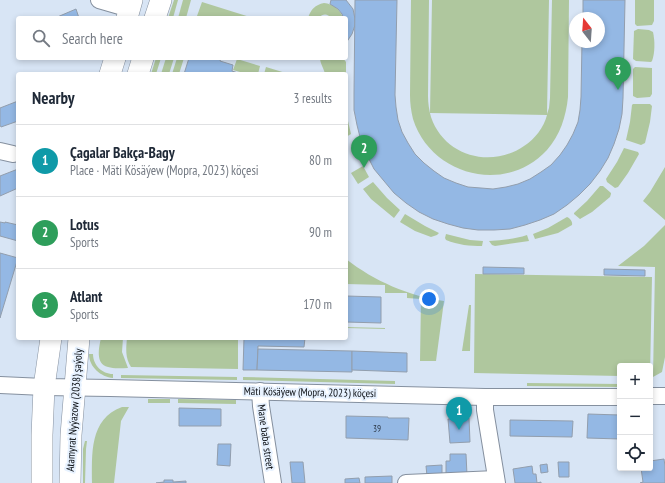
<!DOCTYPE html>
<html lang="en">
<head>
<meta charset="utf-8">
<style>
  :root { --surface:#fff; --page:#f2f2f3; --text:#1f2937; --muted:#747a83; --line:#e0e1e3; --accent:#111827 }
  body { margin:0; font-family:"PT Sans Narrow",sans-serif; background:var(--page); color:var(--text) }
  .controls { position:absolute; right:12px; bottom:12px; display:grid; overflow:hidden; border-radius:4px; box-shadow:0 2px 6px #0003 }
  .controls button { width:36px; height:36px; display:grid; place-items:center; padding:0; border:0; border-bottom:1px solid var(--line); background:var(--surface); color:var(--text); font:20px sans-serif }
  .compass { position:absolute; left:569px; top:12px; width:36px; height:36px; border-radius:50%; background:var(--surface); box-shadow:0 2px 6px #0003; rotate:343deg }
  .you { position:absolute; left:429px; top:299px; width:14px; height:14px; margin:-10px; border:3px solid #fff; border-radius:50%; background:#1a73e8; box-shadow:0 0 0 6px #1a73e833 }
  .badge { display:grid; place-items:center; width:26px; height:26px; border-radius:50%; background:var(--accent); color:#fff; font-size:13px; font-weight:700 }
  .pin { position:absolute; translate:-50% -33px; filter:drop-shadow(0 1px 2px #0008) }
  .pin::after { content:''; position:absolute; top:21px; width:14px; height:12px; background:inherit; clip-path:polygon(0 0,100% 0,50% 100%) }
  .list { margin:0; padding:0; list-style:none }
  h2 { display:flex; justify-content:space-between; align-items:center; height:52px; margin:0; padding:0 16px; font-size:17px }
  h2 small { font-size:13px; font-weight:400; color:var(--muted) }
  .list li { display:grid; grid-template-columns:26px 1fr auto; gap:12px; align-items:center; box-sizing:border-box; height:72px; padding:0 16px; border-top:1px solid var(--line) }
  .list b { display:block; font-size:15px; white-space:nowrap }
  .list p { margin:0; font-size:13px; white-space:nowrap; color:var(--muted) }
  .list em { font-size:13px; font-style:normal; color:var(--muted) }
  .icon { flex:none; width:22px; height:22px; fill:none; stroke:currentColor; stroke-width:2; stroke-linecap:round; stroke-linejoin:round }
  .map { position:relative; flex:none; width:665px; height:483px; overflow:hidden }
  .search { position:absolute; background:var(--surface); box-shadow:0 2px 6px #0003; left:16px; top:16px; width:332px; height:44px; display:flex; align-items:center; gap:10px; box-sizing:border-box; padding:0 14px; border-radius:4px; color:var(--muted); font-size:15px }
  .panel { position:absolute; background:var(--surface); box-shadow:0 2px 6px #0003; left:16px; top:72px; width:332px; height:268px; border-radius:4px }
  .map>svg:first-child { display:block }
</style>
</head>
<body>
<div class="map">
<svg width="665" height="483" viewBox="0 0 665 483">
  <rect width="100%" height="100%" fill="#d8e5f5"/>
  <g fill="#afc79e">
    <path d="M174,0h4l-5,18h-5z"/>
    <path d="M183,0h8l-5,18h-8z"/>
    <path d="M411,0h18l-1,96c0,7 1,14 3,21 13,39 60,52 93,29 11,-7 20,-19 23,-31l-117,-2 2,-113h117l-2,114 2,-6 1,-10 2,-98h17l-1,97c-2,20 -8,38 -21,53 -41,45 -116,26 -134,-31 -2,-8 -3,-16 -3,-24z"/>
    <path d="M635,0h19v21l-2,4 -15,1 -2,-2z"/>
    <path d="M202,2l51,16h-49l-7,-2z"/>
    <path d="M324,3c9,1 16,6 19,15h-12c-3,-4 -8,-5 -12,0h-11c3,-9 7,-13 16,-15z"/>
    <path d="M638,29l11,1 4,2c2,9 2,21 -1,29l-1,1 -15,-1 -3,-2 1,-28z"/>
    <path d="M156,58h5l-5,16h-5z"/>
    <path d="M166,58h8l-5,16h-8z"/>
    <path d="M177,58h7l-5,16h-7z"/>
    <path d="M320,58h23l3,4v12h-21c-1,-5 -5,-11 -5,-16z"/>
    <path d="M237,59l23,7 -2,8h-11l-14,-4z"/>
    <path d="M266,67l23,7h-25z"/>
    <path d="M635,67l17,1v26l-2,3 -13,1 -4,-2v-27z"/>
    <path d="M346,102l2,19 3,13 -5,3z"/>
    <path d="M633,104h17l2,2 -2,16 -5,21 -4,2 -15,-5 4,-18 2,-17z"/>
    <path d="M624,148l14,4 1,2 -11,19 -10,14 -3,1 -8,-6 -1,-3 11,-17z"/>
    <path d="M363,166l6,11 -11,7 -7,-11z"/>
    <path d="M665,167v53l-22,-19 7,-9z"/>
    <path d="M373,182l14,16 13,12 -6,8 -23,-19 -8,-10z"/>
    <path d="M600,186h3l8,7v1l-1,3 -18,15 -12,7 -6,-5v-1l13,-12z"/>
    <path d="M405,214l20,12 14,7 -2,2 -6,2 -16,-6 -15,-9z"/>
    <path d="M567,217c3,1 6,5 5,8l-14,8 -23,6 -2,-5 15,-6z"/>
    <path d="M665,225v132l-3,15 -9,5 2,-110 -37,-1 26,-20z"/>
    <path d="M446,234l24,6 13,1 -1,5c-12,0 -24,-1 -36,-6l-1,-2z"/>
    <path d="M527,235l2,6 -34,5 -3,-1 -3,-4c13,-1 26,-2 38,-6z"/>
    <path d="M346,259c28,22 63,37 98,42l-8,60h-16l1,-62 -14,-1v-5h-22v-8l-39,-1z"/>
    <path d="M475,274l177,3 -2,99v-10h-30v10l-146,-3z"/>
    <path d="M469,305h2l-1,46h-8z"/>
    <path d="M346,327l39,1v1l-39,-1z"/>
    <path d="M101,338h22l-1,14 6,16c-6,0 -14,1 -20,-1 -13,-3 -9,-20 -7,-29z"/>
    <path d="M127,338h111v31l-107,-2c-6,-9 -5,-19 -4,-29z"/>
    <path d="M89,354h4c0,11 9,20 20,20v4c-12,-1 -24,-11 -24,-24z"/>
    <path d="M121,375l116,2v3l-116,-2z"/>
    <path d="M243,377l152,4v3l-152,-4z"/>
    <path d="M527,383l93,1v3l-93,-1z"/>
    <rect x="148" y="399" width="22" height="4"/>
    <path d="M178,399l58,1v4l-58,-1z"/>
    <path d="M122,407h7l-8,14 -7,62h-22c0,-28 -3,-64 30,-76z"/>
    <path d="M85,441h2l-1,8 -1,34h-2v-34z"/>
  </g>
  <g fill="#94b8e4" stroke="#929ead">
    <path d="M331,0h15l7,9 2,10v6l-3,9 -6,9v-25h-3l-1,-4 -4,-5 -8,-5z"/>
    <path d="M355,0h42l-2,95 1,12 2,13 4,12 6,11 7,11 9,9 10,8 10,7 12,5 12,4 13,1 12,1 13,-2 12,-3 12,-5 11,-7 10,-7 9,-10 7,-10 6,-11 5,-12 2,-12 1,-13 1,-55h17v-24h-16v-18h42l-2,98 -1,16 -3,15 -5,15 -6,14 -8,13 -10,13 -11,11 -12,10 -13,9 -14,6 -15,5 -15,4 -16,1h-16l-15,-2 -15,-4 -15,-5 -14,-7 -13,-9 -12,-10 -20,-24 -7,-14 -6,-14 -4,-16 -3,-15v-16z"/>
    <path d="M76,9l3,9h-24z"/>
    <path d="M189,58h32l-1,3 13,4 -1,6 9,3h-57z"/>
    <path d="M18,101v20l-17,6 -1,-2v-17z"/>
    <path d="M18,169v19l-18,8v-20z"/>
    <path d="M0,222l5,1v-1l13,3v16l-18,-5z"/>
    <path d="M0,253l18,5 -18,60z"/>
    <path d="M483,267l41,1v6h-41z"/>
    <path d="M604,269l41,1v6l-41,-1z"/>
    <path d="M346,296l35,1v26l-35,-1z"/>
    <path d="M244,338h61l-1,9 -46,-1 -1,24h-14z"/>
    <path d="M258,349l94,2v21l-95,-2z"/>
    <path d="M352,351l55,2v19l-55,-2z"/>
    <path d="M179,408l42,1v17h-42z"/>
    <path d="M588,414l32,1v24l-33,-1z"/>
    <path d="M346,416l42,1v1h21l-1,22 -62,-2z"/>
    <path d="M469,418l1,24 -20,1 -2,-24z"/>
    <path d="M510,420l63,1 -1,16 -62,-1z"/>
    <path d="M218,444h13l-1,22 -13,-1z"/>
    <path d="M450,454h16l1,21h-21v-14h4z"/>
    <path d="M664,459l1,7v17h-25l3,-1 -2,-14h9v-7z"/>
    <path d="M290,462h13l2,21h-13z"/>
    <path d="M558,462h11v15h-10z"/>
    <path d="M547,464l1,8 -7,1 -1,-8z"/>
    <path d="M442,465v10l-15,1 -1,-10z"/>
    <path d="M532,466l1,8h3l1,9 4,-1v1h-26l-2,-14z"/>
    <path d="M392,476v7h-27v-6z"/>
    <path d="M359,478l1,5h-15v-4z"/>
    <path d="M164,480h9v2l13,-1v2h-30l8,-1z"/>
  </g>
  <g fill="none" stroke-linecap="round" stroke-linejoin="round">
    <defs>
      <g id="minor">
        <path d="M99,0l31,9"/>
        <path d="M0,151l13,3"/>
        <path d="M0,385l44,2 66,1 375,9h135"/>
        <path d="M260,391l1,15 12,77"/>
        <path d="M650,396h15"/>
        <path d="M485,397v13l12,73"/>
        <path d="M406,483l90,-4"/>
      </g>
      <g id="major">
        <path d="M127,18l5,-18"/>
        <path d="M155,18l6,-18"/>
        <path d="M110,74l5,-16"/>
        <path d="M138,74l5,-16"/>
        <path d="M42,483v-48l2,-48 7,-49"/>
        <path d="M70,483l1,-48 8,-97"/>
      </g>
    </defs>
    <use href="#minor" stroke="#85909f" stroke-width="18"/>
    <use href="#major" stroke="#85909f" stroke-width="22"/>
    <use href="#minor" stroke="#fff" stroke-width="16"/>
    <use href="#major" stroke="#fff" stroke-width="21"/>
  </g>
  <g text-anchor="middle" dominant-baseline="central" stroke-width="4" stroke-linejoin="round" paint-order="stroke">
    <g font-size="9" fill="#2b3746">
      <text x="377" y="428">39</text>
    </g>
    <g font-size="11" fill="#080c11" stroke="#e7f2ff">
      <text transform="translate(310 392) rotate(1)">Mäti Kösäýew (Mopra, 2023) köçesi</text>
      <text transform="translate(74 410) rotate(-86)">Atamyrat Nyýazow (2038) şaýoly</text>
      <text transform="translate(266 437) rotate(82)">Mane baba street</text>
    </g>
  </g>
</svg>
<div class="controls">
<button>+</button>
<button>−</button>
<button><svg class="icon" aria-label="locate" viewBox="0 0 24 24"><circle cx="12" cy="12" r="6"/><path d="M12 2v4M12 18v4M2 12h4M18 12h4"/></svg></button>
</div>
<svg class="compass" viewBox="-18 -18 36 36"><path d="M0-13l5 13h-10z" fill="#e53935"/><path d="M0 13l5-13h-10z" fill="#747a83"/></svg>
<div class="you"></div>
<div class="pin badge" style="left:459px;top:430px;background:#0f9aa8">1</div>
<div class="pin badge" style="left:364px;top:168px;background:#2e9e5b">2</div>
<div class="pin badge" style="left:618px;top:90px;background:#2e9e5b">3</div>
<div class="search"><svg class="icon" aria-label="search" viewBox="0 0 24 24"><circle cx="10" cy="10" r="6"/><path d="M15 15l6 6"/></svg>Search here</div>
<section class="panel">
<h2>Nearby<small>3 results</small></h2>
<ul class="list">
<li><span class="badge" style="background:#0f9aa8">1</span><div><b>Çagalar Bakça-Bagy</b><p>Place · Mäti Kösäýew (Mopra, 2023) köçesi</p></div><em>80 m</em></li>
<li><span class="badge" style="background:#2e9e5b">2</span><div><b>Lotus</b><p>Sports</p></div><em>90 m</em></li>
<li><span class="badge" style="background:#2e9e5b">3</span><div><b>Atlant</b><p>Sports</p></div><em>170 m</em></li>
</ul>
</section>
</div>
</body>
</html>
